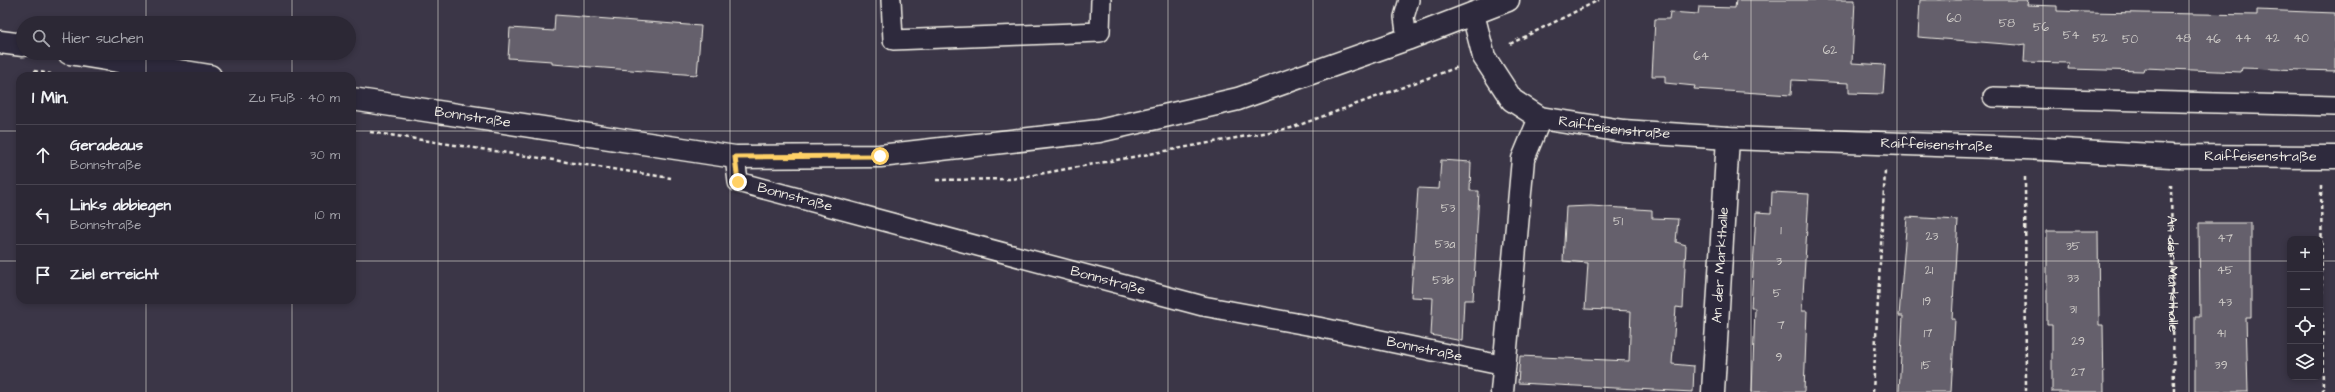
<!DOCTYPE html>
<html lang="de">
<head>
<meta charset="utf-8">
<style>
  :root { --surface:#2c2835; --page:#383441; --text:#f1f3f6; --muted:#a6a6ad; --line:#484450 }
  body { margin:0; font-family:"Architects Daughter",sans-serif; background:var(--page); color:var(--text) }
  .controls { position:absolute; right:12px; bottom:12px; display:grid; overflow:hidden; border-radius:8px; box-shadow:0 2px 6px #0003 }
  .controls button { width:36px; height:36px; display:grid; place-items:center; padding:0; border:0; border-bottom:1px solid var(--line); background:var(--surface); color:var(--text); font:20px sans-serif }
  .stop { position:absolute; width:12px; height:12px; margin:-9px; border:3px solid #ffd166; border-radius:50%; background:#fff }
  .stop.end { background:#ffd166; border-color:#fff; box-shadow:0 1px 4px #0008 }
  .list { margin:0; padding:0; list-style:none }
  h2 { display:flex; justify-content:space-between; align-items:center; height:52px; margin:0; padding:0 16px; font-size:17px }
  h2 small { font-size:13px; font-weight:400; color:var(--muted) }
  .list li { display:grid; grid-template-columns:26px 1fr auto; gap:12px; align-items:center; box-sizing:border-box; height:60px; padding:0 16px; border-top:1px solid var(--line) }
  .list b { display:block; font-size:15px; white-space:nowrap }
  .list p { margin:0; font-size:13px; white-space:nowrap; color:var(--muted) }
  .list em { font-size:13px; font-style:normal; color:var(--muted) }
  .icon { flex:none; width:22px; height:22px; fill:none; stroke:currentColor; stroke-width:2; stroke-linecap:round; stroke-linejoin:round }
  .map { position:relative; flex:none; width:2335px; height:392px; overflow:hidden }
  .search { position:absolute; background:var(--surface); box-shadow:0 2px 6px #0003; left:16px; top:16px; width:340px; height:44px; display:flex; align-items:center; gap:10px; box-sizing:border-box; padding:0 14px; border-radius:22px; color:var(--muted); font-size:15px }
  .panel { position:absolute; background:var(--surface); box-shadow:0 2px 6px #0003; left:16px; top:72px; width:340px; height:232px; border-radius:12px }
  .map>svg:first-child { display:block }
</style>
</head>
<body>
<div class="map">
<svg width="2335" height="392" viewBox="0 0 2335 392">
  <rect width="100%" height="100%" fill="#3b3647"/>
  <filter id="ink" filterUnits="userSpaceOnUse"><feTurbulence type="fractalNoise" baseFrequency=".025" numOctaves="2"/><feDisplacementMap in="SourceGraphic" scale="8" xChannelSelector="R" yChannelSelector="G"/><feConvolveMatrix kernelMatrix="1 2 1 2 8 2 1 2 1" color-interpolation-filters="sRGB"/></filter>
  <g filter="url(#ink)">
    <g fill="#65616c" stroke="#f4f1e8">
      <path d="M1736,0h119l-3,63 33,2 -2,29 -34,-1v-10l-57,-3 -1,15 -97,-6 1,-3 -30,-3v-7h-13l3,-57h14l1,-7 28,2 1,-7 36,1z"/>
      <path d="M1920,0h108l-1,5 30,1v5l29,1 171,3v-5l78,3v58l-93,-3 -1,4 -97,-4 -1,3 -75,-2 1,-6 -45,-1 1,-18 -7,1 -100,-8z"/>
      <path d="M555,15l146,11 -4,49 -145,-11v-3l-44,-3 2,-30 44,3z"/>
      <path d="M1441,160l30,2 -1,29h9l-6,109h-9l-2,41 -31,-6 2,-37 -22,-1 7,-109 21,1z"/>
      <path d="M1772,192l37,2 -7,117h5l-3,81h-52l3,-84h-4l5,-96 15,1z"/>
      <path d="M1591,206l61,4v8l26,1 -2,23 10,3 -3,63 -7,-1 -4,57 22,2 -1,26 -175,-9 2,-27 109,5 2,-50 -46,-2 3,-46 -25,-2 3,-54z"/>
      <path d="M1907,217l51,3 -6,99h3l-4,73h-52l4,-76h-4z"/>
      <path d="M2199,223h52v94h-5l2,75h-53v-75h5z"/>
      <path d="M2047,231h51l1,94h4l1,67h-52v-67h-5z"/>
    </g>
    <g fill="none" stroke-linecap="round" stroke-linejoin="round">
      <defs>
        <g id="service">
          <path d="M891,0l2,40 207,-8 1,-32"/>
          <path d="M1407,39l-3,-22 5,-17"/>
          <path d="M1993,97l342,9"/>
          <path id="s2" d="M735,157l3,25 465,124 115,21 187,39"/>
        </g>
        <g id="minor">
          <path id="s3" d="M1473,14l11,43 28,43 28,18 83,13 105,7 297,10 146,8 164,1"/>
          <path d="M1502,392l21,-233 17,-41"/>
          <path id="s4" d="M1713,392l15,-254"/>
        </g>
        <g id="secondary">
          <path d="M0,42l23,3"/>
          <path d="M69,53l141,23"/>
          <path id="s5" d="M352,99l383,58 145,-1 219,-25 139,-32 169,-60 101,-39"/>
        </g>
      </defs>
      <use href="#service" stroke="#f4f1e8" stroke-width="22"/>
      <use href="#minor" stroke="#f4f1e8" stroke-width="25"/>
      <use href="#secondary" stroke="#f4f1e8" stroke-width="25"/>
      <g stroke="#f4f1e8" stroke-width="2.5" stroke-dasharray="4 3" stroke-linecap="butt">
        <path d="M1510,44l89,-44"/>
        <path d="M34,71l17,3"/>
        <path d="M370,132l301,46"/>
        <path d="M2025,177l1,215"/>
        <path d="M936,180l76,-1 279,-51 167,-61"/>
        <path id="s1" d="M2171,185l3,207"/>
        <path d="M2321,185l2,207"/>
        <path d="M1873,392l12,-221"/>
      </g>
      <use href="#service" stroke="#2f2a3d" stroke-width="19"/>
      <use href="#minor" stroke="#2f2a3d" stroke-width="22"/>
      <use href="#secondary" stroke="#2f2a3d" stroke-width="22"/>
    </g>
  </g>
  <g fill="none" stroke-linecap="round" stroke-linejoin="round" filter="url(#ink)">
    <path stroke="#ffd166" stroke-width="5" d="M738,182l-3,-25 145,-1"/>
  </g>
  <path fill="none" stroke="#f4f1e8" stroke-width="1" stroke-opacity="0.55" d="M146,0v23M292,0v23M438,0v392M584,0v392M730,0v392M876,0v392M1022,0v392M1168,0v392M1313,0v392M1459,0v392M1605,0v392M1751,0v392M1897,0v392M2043,0v392M2189,0v392M146,53v23M292,53v23M0,131h20M352,131h1983M0,261h20M352,261h1938M2320,261h15M146,300v92M292,300v92"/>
  <g text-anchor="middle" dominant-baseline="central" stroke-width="3" stroke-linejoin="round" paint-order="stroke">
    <g font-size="12" fill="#d0cdc9">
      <text x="1954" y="18">60</text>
      <text x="2007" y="23">58</text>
      <text x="2041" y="27">56</text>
      <text x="2071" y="35">54</text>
      <text x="2100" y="38">52</text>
      <text x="2183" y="38">48</text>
      <text x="2243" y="38">44</text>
      <text x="2272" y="38">42</text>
      <text x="2301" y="38">40</text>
      <text x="2130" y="39">50</text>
      <text x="2213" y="39">46</text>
      <text x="1830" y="50">62</text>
      <text x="1701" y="56">64</text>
      <text x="1448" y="208">53</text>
      <text x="1618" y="221">51</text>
      <text x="1781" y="230">1</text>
      <text x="1932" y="236">23</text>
      <text x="2225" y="238">47</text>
      <text x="1445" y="244">53a</text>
      <text x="2073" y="246">35</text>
      <text x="1779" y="261">3</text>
      <text x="1929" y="270">21</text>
      <text x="2225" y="270">45</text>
      <text x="2073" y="278">33</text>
      <text x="1443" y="280">53b</text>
      <text x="1777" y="293">5</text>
      <text x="1927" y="301">19</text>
      <text x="2225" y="302">43</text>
      <text x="2073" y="309">31</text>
      <text x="1781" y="325">7</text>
      <text x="1928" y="333">17</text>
      <text x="2221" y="333">41</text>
      <text x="2078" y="341">29</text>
      <text x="1779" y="357">9</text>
      <text x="1926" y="365">15</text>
      <text x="2221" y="365">39</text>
      <text x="2078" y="372">27</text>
    </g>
    <g font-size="14" fill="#f4f1e8" stroke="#2f2a3d">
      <text stroke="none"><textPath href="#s5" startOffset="122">Bonnstraße</textPath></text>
      <text stroke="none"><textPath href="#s3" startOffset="204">Raiffeisenstraße</textPath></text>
      <text stroke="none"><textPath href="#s3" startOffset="527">Raiffeisenstraße</textPath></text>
      <text stroke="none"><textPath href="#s3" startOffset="851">Raiffeisenstraße</textPath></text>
      <text stroke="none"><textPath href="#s2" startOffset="84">Bonnstraße</textPath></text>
      <text stroke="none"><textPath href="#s4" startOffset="127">An der Markthalle</textPath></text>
      <text stroke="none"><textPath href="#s1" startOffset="89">An der Markthalle</textPath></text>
      <text stroke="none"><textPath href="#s2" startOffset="408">Bonnstraße</textPath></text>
      <text stroke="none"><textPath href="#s2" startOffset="732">Bonnstraße</textPath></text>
    </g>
  </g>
</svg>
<div class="controls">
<button>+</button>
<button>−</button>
<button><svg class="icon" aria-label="locate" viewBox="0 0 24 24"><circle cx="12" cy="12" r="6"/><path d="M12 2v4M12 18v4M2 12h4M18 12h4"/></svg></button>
<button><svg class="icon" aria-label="layers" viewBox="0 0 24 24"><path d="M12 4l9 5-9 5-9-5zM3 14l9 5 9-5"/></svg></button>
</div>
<div class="stop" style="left:880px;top:156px"></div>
<div class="stop end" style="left:738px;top:182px"></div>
<div class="search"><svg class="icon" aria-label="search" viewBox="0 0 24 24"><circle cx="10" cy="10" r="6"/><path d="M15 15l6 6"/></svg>Hier suchen</div>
<section class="panel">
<h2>1 Min.<small>Zu Fuß · 40 m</small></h2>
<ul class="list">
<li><svg class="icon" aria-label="ahead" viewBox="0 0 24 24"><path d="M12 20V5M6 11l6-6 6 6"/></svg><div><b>Geradeaus</b><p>Bonnstraße</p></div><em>30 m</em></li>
<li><svg class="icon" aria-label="left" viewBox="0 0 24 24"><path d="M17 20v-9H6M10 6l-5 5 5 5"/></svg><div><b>Links abbiegen</b><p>Bonnstraße</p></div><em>10 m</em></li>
<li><svg class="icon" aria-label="arrive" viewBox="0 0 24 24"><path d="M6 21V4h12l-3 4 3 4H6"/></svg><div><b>Ziel erreicht</b></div></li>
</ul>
</section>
</div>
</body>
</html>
